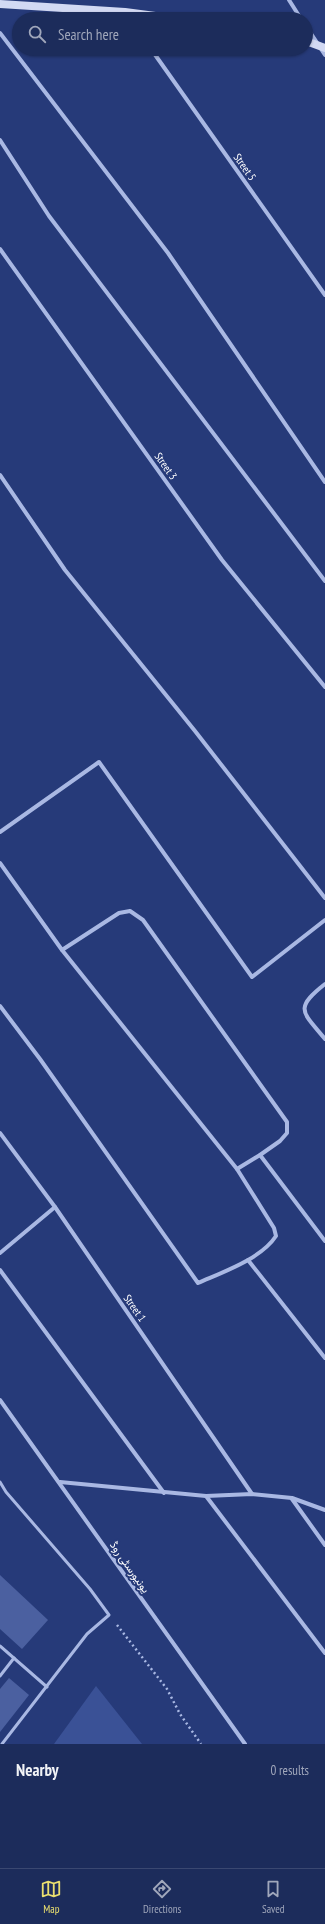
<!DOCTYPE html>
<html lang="en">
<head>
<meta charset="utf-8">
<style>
  :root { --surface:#1c2c5b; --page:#253461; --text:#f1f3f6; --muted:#a0a7bb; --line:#3a4871; --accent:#ebe06f }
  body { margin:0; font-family:"PT Sans Narrow",Vazirmatn,sans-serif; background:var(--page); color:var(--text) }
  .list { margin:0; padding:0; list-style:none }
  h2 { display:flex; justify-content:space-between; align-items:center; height:52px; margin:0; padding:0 16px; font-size:17px }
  h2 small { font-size:13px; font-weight:400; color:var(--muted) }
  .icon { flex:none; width:22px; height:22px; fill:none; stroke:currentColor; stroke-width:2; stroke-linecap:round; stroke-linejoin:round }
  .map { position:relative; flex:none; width:325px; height:1744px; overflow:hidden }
  .search { position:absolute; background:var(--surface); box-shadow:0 1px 3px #0004; left:12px; right:12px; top:12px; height:44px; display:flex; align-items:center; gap:10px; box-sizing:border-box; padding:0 14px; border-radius:22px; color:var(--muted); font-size:15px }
  .sheet { height:124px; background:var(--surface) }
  nav { display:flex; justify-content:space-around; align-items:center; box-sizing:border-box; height:56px; border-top:1px solid var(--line); background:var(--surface); font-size:11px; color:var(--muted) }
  nav a { display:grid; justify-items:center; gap:2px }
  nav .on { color:var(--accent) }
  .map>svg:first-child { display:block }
</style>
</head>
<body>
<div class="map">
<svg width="325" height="1744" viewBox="0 0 325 1744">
  <rect width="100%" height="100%" fill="#263a79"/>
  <path fill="#3a5196" d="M96,1686l46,58h-88z"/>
  <g fill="#4b60a0">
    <path d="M0,1575l48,45 -26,29 -22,-20z"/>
    <path d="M9,1678l20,17 -29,37v-43z"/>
  </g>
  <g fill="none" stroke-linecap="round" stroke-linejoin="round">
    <path stroke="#a9b8e3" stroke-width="2.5" stroke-dasharray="2 3" stroke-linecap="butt" d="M117,1625l50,64 13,25 21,30"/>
    <g stroke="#a9b8e3" stroke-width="3">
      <path d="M0,1482l6,10 84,97 19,26 -22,19 -85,110"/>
      <path d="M0,1646l47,41"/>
      <path d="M0,1676l14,-18"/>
    </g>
    <g stroke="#a9b8e3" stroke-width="4">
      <path d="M289,0l12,19"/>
      <path d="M125,13l5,6"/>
      <path d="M306,26l19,29"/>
      <path d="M0,33l168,220 157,229"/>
      <path d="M151,49l174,246"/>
      <path d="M0,140l49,76 276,365"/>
      <path d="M0,249l222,311 103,127"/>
      <path d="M0,475l65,95 130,161 130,167"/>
      <path d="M0,832l99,-70 153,215 73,-57"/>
      <path d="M0,863l62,87 175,219 37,59 2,8c-15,23 -53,36 -78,47l-158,-224 -40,-53"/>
      <path d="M62,950l57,-37 11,-2 13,9 144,202v11l-7,8 -20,14 -23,14"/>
      <path d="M325,984c-32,25 -22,28 0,55"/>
      <path d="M0,1133l55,74 197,287"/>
      <path d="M260,1155l65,86"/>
      <path d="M0,1253l55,-46"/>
      <path d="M248,1260l77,98"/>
      <path d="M0,1270l164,223"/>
      <path d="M0,1400l245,344"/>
      <path d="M60,1482l146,14 46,-2 40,4 33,12"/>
      <path d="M206,1496l119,157"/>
      <path d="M292,1499l33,46"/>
    </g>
    <g stroke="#d2d9f3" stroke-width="8">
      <path d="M0,4l125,8 53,7"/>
      <path d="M306,41l19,7"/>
    </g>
  </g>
  <g text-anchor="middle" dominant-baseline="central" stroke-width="4" stroke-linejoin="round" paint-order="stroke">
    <g font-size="11" fill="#fff" stroke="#263a79">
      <text transform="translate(245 167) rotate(55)">Street 5</text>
      <text transform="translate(166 466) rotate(55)">Street 3</text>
      <text transform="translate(135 1308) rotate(55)">Street 1</text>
      <text transform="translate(130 1567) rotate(55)">یونیورسٹی روڈ</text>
    </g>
  </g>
</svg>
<div class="search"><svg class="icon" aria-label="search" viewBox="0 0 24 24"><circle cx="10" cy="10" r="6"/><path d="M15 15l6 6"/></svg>Search here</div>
</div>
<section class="sheet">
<h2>Nearby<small>0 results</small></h2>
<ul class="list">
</ul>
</section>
<nav>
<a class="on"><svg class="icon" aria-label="map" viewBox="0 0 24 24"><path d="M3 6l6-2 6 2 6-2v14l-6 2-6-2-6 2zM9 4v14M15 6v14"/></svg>Map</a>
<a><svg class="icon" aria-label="directions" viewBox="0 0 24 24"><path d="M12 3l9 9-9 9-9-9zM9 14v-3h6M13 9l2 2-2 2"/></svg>Directions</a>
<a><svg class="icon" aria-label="saved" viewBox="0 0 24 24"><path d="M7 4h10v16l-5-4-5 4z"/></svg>Saved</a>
</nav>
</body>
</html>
